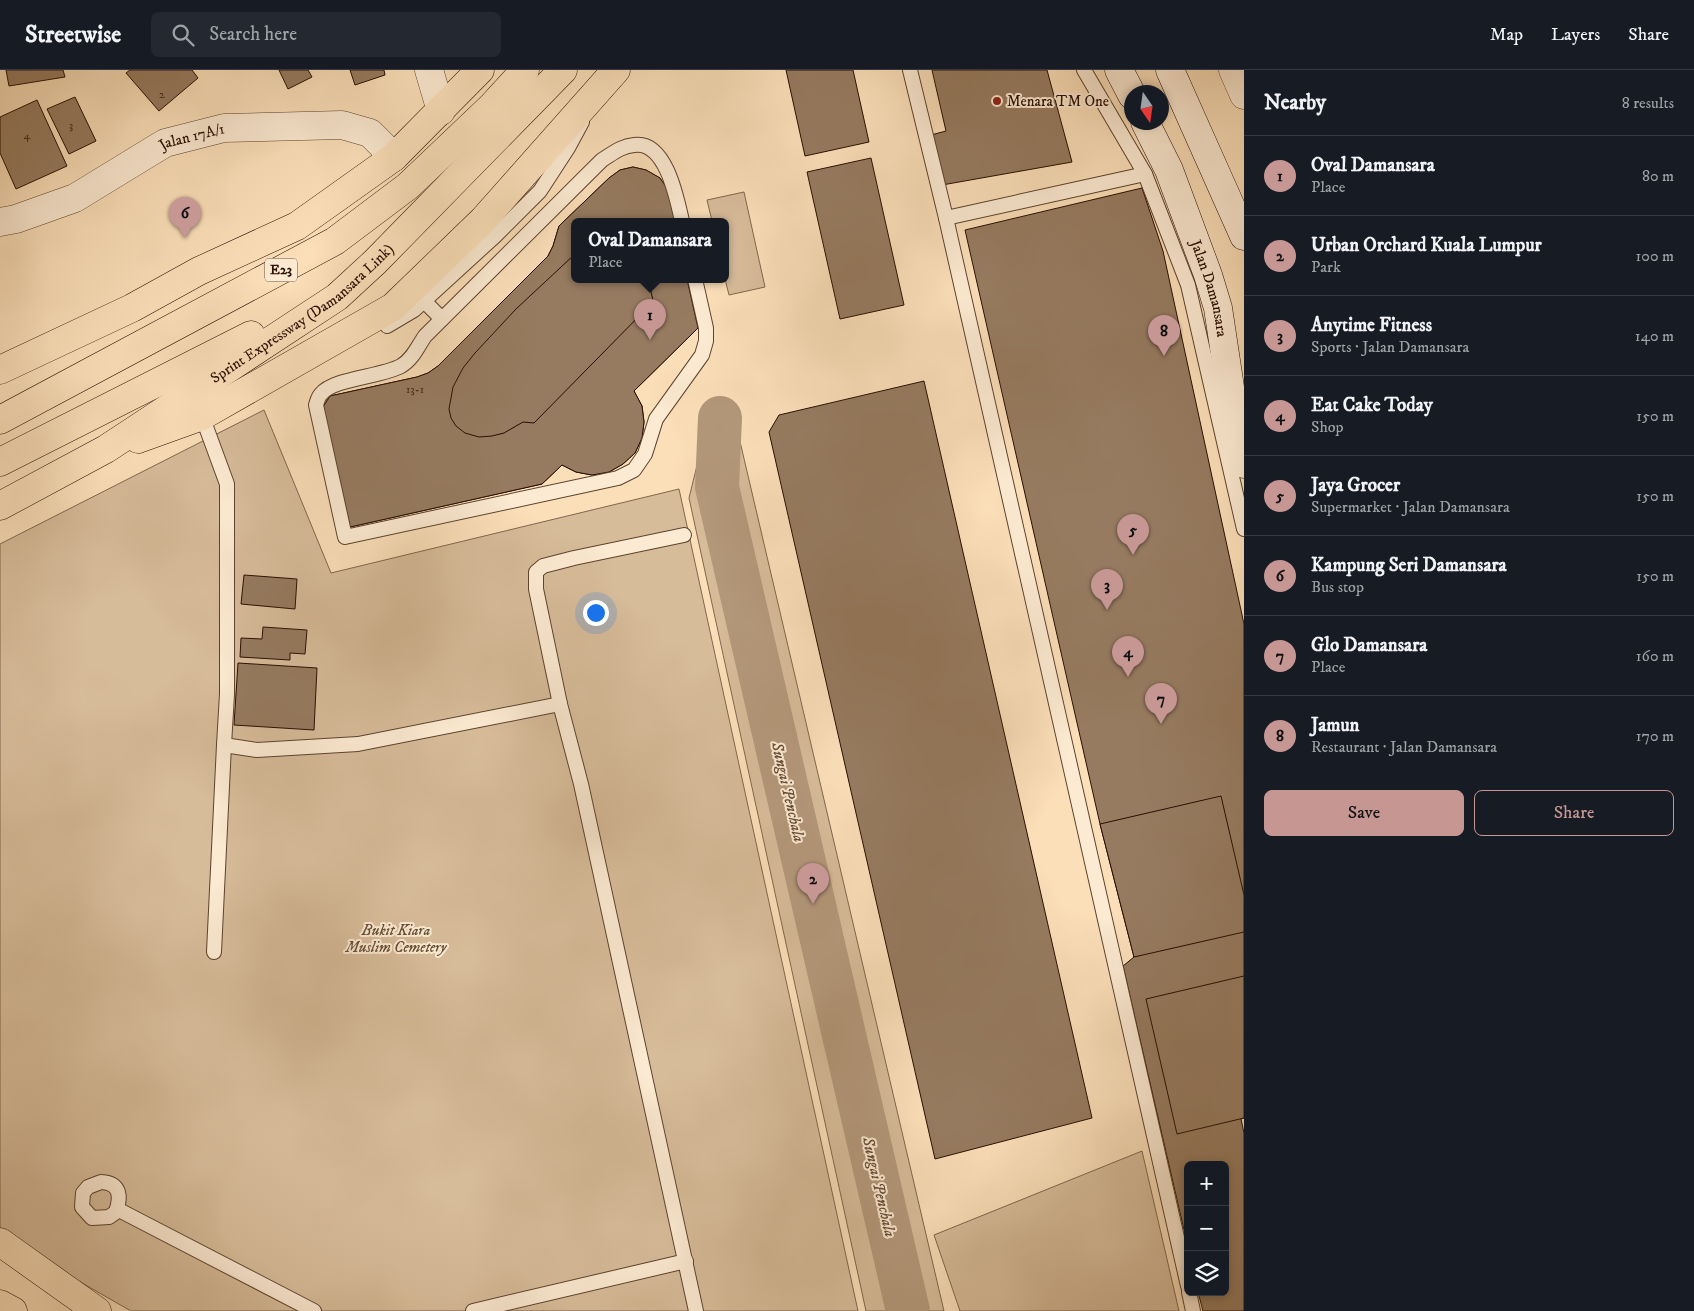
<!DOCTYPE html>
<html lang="en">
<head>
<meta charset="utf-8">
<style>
  :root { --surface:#171b24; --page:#242831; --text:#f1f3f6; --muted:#9ea1a6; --line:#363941; --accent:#c59692 }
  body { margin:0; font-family:"IM FELL DW Pica",serif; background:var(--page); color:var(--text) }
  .controls { position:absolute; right:15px; bottom:15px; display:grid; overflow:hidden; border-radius:8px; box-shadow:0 2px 8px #0003 }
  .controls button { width:45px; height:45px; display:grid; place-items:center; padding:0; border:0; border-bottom:1px solid var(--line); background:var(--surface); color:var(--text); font:25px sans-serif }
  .compass { position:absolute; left:1124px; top:15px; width:45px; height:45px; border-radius:50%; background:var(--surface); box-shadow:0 2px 8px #0003; rotate:167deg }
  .you { position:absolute; left:595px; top:542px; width:18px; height:18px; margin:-12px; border:4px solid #fff; border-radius:50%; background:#1a73e8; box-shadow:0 0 0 8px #1a73e833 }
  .badge { display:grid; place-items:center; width:32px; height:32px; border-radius:50%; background:var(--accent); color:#111; font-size:16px; font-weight:700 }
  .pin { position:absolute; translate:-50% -41px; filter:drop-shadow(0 1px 2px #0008) }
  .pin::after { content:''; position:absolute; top:26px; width:18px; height:15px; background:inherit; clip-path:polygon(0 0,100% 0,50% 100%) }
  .popup { position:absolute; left:571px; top:148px; width:158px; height:65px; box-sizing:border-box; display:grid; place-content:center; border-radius:8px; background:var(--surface); filter:drop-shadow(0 1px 4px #0005); font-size:16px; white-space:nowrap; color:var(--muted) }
  .popup b { font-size:19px; color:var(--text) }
  .popup::after { content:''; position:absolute; left:50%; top:100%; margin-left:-10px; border:10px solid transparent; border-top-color:var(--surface) }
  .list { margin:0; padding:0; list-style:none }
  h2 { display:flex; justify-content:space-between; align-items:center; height:65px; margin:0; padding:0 20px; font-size:21px }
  h2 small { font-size:16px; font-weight:400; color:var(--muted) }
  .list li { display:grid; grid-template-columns:32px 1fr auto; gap:15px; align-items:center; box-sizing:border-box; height:80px; padding:0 20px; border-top:1px solid var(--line) }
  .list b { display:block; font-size:19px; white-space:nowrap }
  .list p { margin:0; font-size:16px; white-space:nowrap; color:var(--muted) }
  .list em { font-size:16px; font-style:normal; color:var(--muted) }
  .actions { display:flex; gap:10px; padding:15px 20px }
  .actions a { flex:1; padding:11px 0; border:1px solid var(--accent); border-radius:8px; text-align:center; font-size:18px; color:var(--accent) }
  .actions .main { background:var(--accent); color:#111 }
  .icon { flex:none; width:28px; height:28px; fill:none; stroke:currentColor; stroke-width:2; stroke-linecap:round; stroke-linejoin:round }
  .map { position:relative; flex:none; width:1244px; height:1241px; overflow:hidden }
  header { display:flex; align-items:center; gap:30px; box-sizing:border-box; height:70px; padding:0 25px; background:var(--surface); border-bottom:1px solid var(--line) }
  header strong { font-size:24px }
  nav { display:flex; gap:28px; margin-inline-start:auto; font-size:18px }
  .search { width:350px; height:45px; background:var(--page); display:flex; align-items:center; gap:12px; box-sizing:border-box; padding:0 18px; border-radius:8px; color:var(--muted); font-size:19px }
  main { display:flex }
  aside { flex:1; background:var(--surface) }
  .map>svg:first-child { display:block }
</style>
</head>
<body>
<header>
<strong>Streetwise</strong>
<div class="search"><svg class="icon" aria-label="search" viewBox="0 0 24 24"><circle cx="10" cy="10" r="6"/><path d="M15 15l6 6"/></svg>Search here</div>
<nav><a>Map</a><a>Layers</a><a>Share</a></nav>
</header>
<main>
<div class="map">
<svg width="1244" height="1241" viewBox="0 0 1244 1241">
  <rect width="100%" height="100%" fill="#fbdfb9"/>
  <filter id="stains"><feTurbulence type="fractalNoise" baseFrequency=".004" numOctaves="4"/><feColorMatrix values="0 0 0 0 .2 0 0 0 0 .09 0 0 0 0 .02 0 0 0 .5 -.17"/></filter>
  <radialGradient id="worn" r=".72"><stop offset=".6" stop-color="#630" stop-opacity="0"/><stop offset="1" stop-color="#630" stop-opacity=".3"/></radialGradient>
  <g fill="#d7bc9a" stroke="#80664d">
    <path d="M744,122l21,95 -36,8 -4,-16v-58h-13l-5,-21z"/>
    <path d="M264,340l67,163 348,-84 179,822h-727l-131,-75v-692z"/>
    <path d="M738,363l206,878h-78l-177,-813 14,-57z"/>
    <path d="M1142,1081l37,160h-219l-26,-76z"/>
  </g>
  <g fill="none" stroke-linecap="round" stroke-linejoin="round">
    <path stroke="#b3987a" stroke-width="44" d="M720,348l-3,69 191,824"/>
  </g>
  <g fill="#967b60" stroke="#280f00">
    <path d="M6,0h57l2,7 -56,9z"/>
    <path d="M130,0h62l6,8 -39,33 -33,-38z"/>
    <path d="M279,0h29l4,7 -24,12z"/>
    <path d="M350,0h34l1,5 -30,10z"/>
    <path d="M786,0h67l16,72 -64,14z"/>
    <path d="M932,0h115l25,92 -130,23 -11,-50 15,-4z"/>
    <path d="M75,27l21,44 -27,13 -22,-45z"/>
    <path d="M37,30l30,66 -51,23 -16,-36v-36z"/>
    <path d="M871,88l33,147 -64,14 -33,-147z"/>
    <path d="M633,97l13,3 14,8 8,12 7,31h-100v33l-59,55 -41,44 -12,15 -10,19 -4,22 2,9 5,8 9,7 14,4 13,-1 12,-3 19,-11 11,1 117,-119 2,-4 -2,-8 3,-13h33l11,49 -64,63 8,15 2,16 -2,16 -7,15 -12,11 -14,8 -17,3 -16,-3 -14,-7 -20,19 -192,43 -27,-120 7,-11 87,-19 11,-4 10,-7 110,-110 5,-10 6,-20 50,-48 11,-8z"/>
    <path d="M633,97l13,3 14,8 8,12 7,31h-100v58h112l11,49 -64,63 8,15 2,16 -2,16 -7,15 -12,11 -14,8 -17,3 -16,-3 -14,-7 -20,19 -192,43 -27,-120 7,-11 87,-19 11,-4 10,-7 110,-110 5,-10 6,-20 50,-48 11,-8z"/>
    <path d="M1142,118l21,63 81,373v494l-3,1 3,14v178h-41l-5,-19h27v-127h-37v82l-65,-281 11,-9 -34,-133 -135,-594z"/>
    <path d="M575,184v25h79l-3,13 2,8 -2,4 -117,119 -11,-1 -19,11 -12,3 -13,1 -14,-4 -9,-7 -5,-8 -2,-9 4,-22 10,-19 12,-15 41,-44z"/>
    <path d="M924,311l168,737 -157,41 -166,-727 10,-17z"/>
    <path d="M244,505l53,4 -2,30 -54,-5z"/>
    <path d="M263,557l44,3 -2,24 -15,-1v7l-50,-3 1,-19 21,1z"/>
    <path d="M238,593l79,5 -3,62 -80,-5z"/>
    <path d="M1221,726l23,99v37l-110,25 -34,-133z"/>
    <path d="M1244,906v142l-67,16 -31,-135z"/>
  </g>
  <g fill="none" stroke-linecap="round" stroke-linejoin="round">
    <defs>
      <g id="service">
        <path d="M910,0l36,148 242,1068"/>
        <path d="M1084,0l61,104 43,111 56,244"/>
        <path d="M946,148l199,-44"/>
        <path d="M682,151c-5,-22 -16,-81 -48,-76 -13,1 -22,9 -32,15l-177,176c-7,10 -12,23 -24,30 -20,11 -67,12 -80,28 -3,3 -4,8 -5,11l29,132 273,-59 16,-8 11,-16 11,-35 46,-64 4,-14v-13l-11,-49"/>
        <path d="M424,231l18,18"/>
        <path d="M387,256l27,-16 81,-74 45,-45 28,-43 14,-26"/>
        <path d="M202,346l25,68v210l-3,51 33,5 101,-6 202,-40 21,80 115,527"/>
        <path d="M560,634l-24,-115v-17l7,-6 31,-8 110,-23"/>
        <path d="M214,882l10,-207"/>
        <path d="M101,1112c20,1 20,15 15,30l-7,5 -17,1 -10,-11 1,-14 5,-6z"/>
        <path d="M117,1139l197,102"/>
        <path d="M1189,1222l4,19"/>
        <path d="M473,1241l213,-50"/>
      </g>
      <g id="minor">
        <path d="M429,0l12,41"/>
        <path id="s1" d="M0,152l16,-3 59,-21 90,-55 59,-15 118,-3 28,8 24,24"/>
      </g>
      <path id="tertiary" d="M1233,0l11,25"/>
      <g id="secondary">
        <path d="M1119,0l13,25"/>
        <path d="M1170,0l74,166"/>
        <path id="s2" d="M1145,52l24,48 39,105 10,33 20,132 6,24"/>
      </g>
      <g id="motorway">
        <path d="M0,300l132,-62 67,-37 98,-45 97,-69 86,-87"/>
        <path d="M0,350l335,-179 73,-55 83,-79 34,-37"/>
        <path d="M138,369l64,-23 191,-109 90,-87 133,-150"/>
        <path d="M0,392l251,-127"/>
        <path id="s3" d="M0,436l106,-57 231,-152 38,-35 188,-192"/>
        <path d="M0,1172l97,69"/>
        <path d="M0,1234l13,7"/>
      </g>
    </defs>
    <use href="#service" stroke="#5d432e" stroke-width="16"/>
    <use href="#minor" stroke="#5d432e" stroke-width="29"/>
    <use href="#tertiary" stroke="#5d432e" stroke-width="29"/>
    <use href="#secondary" stroke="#280f00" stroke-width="29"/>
    <use href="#motorway" stroke="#280f00" stroke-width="29"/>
    <use href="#service" stroke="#fcead2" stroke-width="14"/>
    <use href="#minor" stroke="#fcead2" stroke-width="28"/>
    <use href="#tertiary" stroke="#fcead2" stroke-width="28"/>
    <use href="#secondary" stroke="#fcead2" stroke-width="28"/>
    <use href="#motorway" stroke="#fbdfb9" stroke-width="28"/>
  </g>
  <circle fill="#8f2418" stroke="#fcead2" stroke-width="2" cx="997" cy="31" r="5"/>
  <g text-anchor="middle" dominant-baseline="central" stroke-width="4" stroke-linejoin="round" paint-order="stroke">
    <g font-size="12" fill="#442a18">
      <text x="162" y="24">2</text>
      <text x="71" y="55">3</text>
      <text x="27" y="65">4</text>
      <text x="415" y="319">13-1</text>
    </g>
    <rect fill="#fcead2" stroke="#68513f" stroke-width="1" x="265" y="188.5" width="32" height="23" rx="4"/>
    <g font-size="14" font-weight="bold" fill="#280f00">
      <text x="281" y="200">E23</text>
    </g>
    <g font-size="15" fill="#280f00" stroke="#fcead2" text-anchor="start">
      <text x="1007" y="31">Menara TM One</text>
    </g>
    <g font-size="15" fill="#280f00" stroke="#fcead2">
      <text stroke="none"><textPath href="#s1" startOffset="212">Jalan 17A/1</textPath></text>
      <text stroke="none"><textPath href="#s2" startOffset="179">Jalan Damansara</textPath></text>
      <text stroke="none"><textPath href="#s3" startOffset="359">Sprint Expressway (Damansara Link)</textPath></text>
    </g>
    <g font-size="15" font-style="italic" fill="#654c36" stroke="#fcead2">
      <text x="396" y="860">Bukit Kiara<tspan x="396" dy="17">Muslim Cemetery</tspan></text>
    </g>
    <g font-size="16" font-style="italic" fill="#674d37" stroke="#fcead2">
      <text transform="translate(788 722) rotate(77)">Sungai Penchala</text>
      <text transform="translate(879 1117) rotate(77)">Sungai Penchala</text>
    </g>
  </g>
  <rect width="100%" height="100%" filter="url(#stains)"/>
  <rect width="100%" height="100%" fill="url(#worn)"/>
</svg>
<div class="controls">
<button>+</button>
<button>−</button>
<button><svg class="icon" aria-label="layers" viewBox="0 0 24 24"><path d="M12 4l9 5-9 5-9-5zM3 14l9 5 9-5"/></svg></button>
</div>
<svg class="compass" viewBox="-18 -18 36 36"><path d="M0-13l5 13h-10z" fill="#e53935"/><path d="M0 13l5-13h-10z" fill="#9ea1a6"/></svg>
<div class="you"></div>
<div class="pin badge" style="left:650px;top:270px">1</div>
<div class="popup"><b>Oval Damansara</b>Place</div>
<div class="pin badge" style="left:813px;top:834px">2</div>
<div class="pin badge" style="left:1107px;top:540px">3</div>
<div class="pin badge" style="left:1128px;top:607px">4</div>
<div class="pin badge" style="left:1133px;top:485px">5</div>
<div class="pin badge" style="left:185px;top:168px">6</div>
<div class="pin badge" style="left:1161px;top:654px">7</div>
<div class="pin badge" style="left:1164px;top:286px">8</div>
</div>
<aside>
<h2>Nearby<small>8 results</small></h2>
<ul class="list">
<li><span class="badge">1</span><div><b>Oval Damansara</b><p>Place</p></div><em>80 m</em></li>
<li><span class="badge">2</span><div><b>Urban Orchard Kuala Lumpur</b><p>Park</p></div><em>100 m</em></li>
<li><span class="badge">3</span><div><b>Anytime Fitness</b><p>Sports · Jalan Damansara</p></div><em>140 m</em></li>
<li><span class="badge">4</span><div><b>Eat Cake Today</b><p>Shop</p></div><em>150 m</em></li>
<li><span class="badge">5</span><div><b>Jaya Grocer</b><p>Supermarket · Jalan Damansara</p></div><em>150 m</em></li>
<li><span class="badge">6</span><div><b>Kampung Seri Damansara</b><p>Bus stop</p></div><em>150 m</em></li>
<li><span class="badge">7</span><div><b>Glo Damansara</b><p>Place</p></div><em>160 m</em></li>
<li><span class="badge">8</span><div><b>Jamun</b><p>Restaurant · Jalan Damansara</p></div><em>170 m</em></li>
</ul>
<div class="actions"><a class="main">Save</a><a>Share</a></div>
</aside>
</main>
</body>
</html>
